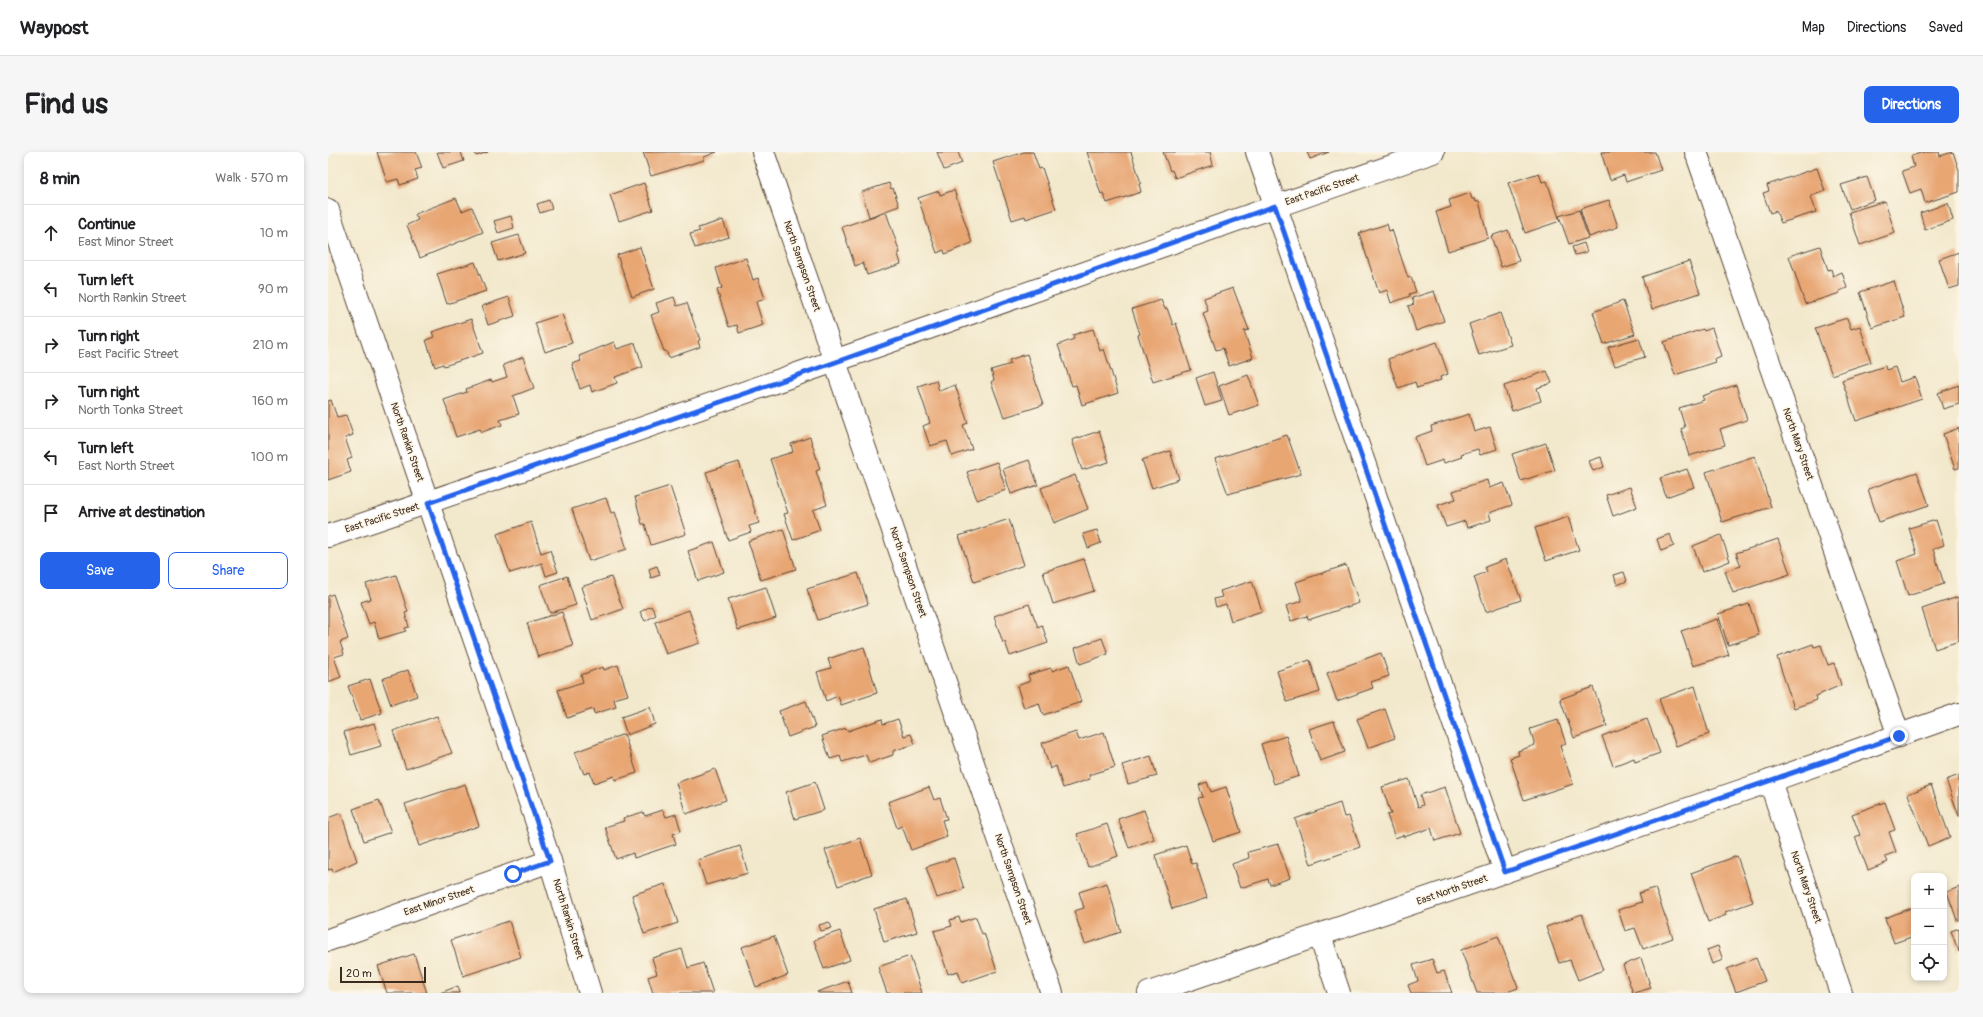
<!DOCTYPE html>
<html lang="en">
<head>
<meta charset="utf-8">
<style>
  :root { --surface:#fff; --page:#f6f6f6; --text:#202124; --muted:#757577; --line:#e0e0e0; --accent:#2563eb }
  body { margin:0; font-family:Pangolin,sans-serif; background:var(--page); color:var(--text) }
  .controls { position:absolute; right:12px; bottom:12px; display:grid; overflow:hidden; border-radius:8px; box-shadow:0 2px 6px #0003 }
  .controls button { width:36px; height:36px; display:grid; place-items:center; padding:0; border:0; border-bottom:1px solid var(--line); background:var(--surface); color:var(--text); font:20px sans-serif }
  .scale { position:absolute; left:12px; bottom:10px; width:86px; box-sizing:border-box; padding-left:4px; border:2px solid #3b2a1e; border-top:0; font-size:11px; line-height:14px; white-space:nowrap; color:#3b2a1e; -webkit-text-stroke:3px #fcf5e5; paint-order:stroke }
  .stop { position:absolute; width:12px; height:12px; margin:-9px; border:3px solid #2563eb; border-radius:50%; background:#fff }
  .stop.end { background:#2563eb; border-color:#fff; box-shadow:0 1px 4px #0008 }
  .list { margin:0; padding:0; list-style:none }
  h2 { display:flex; justify-content:space-between; align-items:center; height:52px; margin:0; padding:0 16px; font-size:17px }
  h2 small { font-size:13px; font-weight:400; color:var(--muted) }
  .list li { display:grid; grid-template-columns:26px 1fr auto; gap:12px; align-items:center; box-sizing:border-box; height:56px; padding:0 16px; border-top:1px solid var(--line) }
  .list b { display:block; font-size:15px; white-space:nowrap }
  .list p { margin:0; font-size:13px; white-space:nowrap; color:var(--muted) }
  .list em { font-size:13px; font-style:normal; color:var(--muted) }
  .actions { display:flex; gap:8px; padding:12px 16px }
  .actions a { flex:1; padding:9px 0; border:1px solid var(--accent); border-radius:8px; text-align:center; font-size:14px; color:var(--accent) }
  .actions .main { background:var(--accent); color:#fff }
  .icon { flex:none; width:22px; height:22px; fill:none; stroke:currentColor; stroke-width:2; stroke-linecap:round; stroke-linejoin:round }
  .map { position:relative; flex:none; width:1631px; height:841px; overflow:hidden; border-radius:8px }
  header { display:flex; align-items:center; gap:24px; box-sizing:border-box; height:56px; padding:0 20px; background:var(--surface); border-bottom:1px solid var(--line) }
  header strong { font-size:19px }
  nav { display:flex; gap:22px; margin-inline-start:auto; font-size:14px }
  .intro { display:flex; align-items:center; justify-content:space-between; box-sizing:border-box; height:96px; padding:0 24px }
  h1 { margin:0; font-size:28px }
  .button { padding:10px 18px; border-radius:8px; background:var(--accent); color:#fff; font-size:14px; font-weight:700 }
  main { display:flex; gap:24px; padding:0 24px }
  aside { flex:1; background:var(--surface); border-radius:8px; box-shadow:0 2px 6px #0003 }
  .map>svg:first-child { display:block }
</style>
</head>
<body>
<header>
<strong>Waypost</strong>
<nav><a>Map</a><a>Directions</a><a>Saved</a></nav>
</header>
<div class="intro"><h1>Find us</h1><a class="button">Directions</a></div>
<main>
<aside>
<h2>8 min<small>Walk · 570 m</small></h2>
<ul class="list">
<li><svg class="icon" aria-label="ahead" viewBox="0 0 24 24"><path d="M12 20V5M6 11l6-6 6 6"/></svg><div><b>Continue</b><p>East Minor Street</p></div><em>10 m</em></li>
<li><svg class="icon" aria-label="left" viewBox="0 0 24 24"><path d="M17 20v-9H6M10 6l-5 5 5 5"/></svg><div><b>Turn left</b><p>North Rankin Street</p></div><em>90 m</em></li>
<li><svg class="icon" aria-label="right" viewBox="0 0 24 24"><path d="M7 20v-9h11M14 6l5 5-5 5"/></svg><div><b>Turn right</b><p>East Pacific Street</p></div><em>210 m</em></li>
<li><svg class="icon" aria-label="right" viewBox="0 0 24 24"><path d="M7 20v-9h11M14 6l5 5-5 5"/></svg><div><b>Turn right</b><p>North Tonka Street</p></div><em>160 m</em></li>
<li><svg class="icon" aria-label="left" viewBox="0 0 24 24"><path d="M17 20v-9H6M10 6l-5 5 5 5"/></svg><div><b>Turn left</b><p>East North Street</p></div><em>100 m</em></li>
<li><svg class="icon" aria-label="arrive" viewBox="0 0 24 24"><path d="M6 21V4h12l-3 4 3 4H6"/></svg><div><b>Arrive at destination</b></div></li>
</ul>
<div class="actions"><a class="main">Save</a><a>Share</a></div>
</aside>
<div class="map">
<svg width="1631" height="841" viewBox="0 0 1631 841">
  <rect width="100%" height="100%" fill="#fcf5e5"/>
  <filter id="ink" filterUnits="userSpaceOnUse"><feTurbulence type="fractalNoise" baseFrequency=".025" numOctaves="2"/><feDisplacementMap in="SourceGraphic" scale="8" xChannelSelector="R" yChannelSelector="G"/><feConvolveMatrix kernelMatrix="1 2 1 2 8 2 1 2 1" color-interpolation-filters="sRGB"/></filter>
  <filter id="wash" filterUnits="userSpaceOnUse"><feTurbulence type="fractalNoise" baseFrequency=".012" numOctaves="4" result="noise"/><feDisplacementMap in="SourceGraphic" scale="16" xChannelSelector="R" yChannelSelector="G"/><feGaussianBlur stdDeviation="0.9" result="paint"/><feColorMatrix in="noise" values="0 0 0 0 0 0 0 0 0 0 0 0 0 0 0 0 0 1.4 0 .05"/><feComposite in="paint" operator="in"/></filter>
  <g filter="url(#wash)">
    <rect width="100%" height="100%" fill="#f2e8cc"/>
    <g id="blocks">
      <g fill="#e8a673">
        <path d="M49,0h39l6,16 -7,2 3,9 -18,6 -2,-6 -11,3z"/>
        <path d="M109,0h24l3,9 -21,7z"/>
        <path d="M147,0h13l-12,4z"/>
        <path d="M315,0h74l-13,5v3l-53,16z"/>
        <path d="M609,0h21l4,11 -18,7z"/>
        <path d="M696,0h9l6,17 3,-1 14,41 -30,10 -1,-3 -13,4 -19,-58z"/>
        <path d="M759,0h44l10,31 -2,1 2,8 -34,11 -4,-10 -2,1z"/>
        <path d="M835,0h47l3,13 -38,13 -3,-8 -2,1z"/>
        <path d="M979,0h22l-19,7z"/>
        <path d="M1273,0h54l6,18 -35,12 -2,-7 -14,5z"/>
        <path d="M1596,0h15l1,4 13,-4 6,18v22l-34,11 -4,-14 -11,4 -8,-22 12,-4 -3,-11z"/>
        <path d="M1489,16l8,23 -14,5 5,16 -35,11 -5,-12 -6,2 -7,-20 6,-2 -2,-6z"/>
        <path d="M1211,21l3,9 5,-1 13,40 -35,12 -17,-50z"/>
        <path d="M1539,25l8,23 -25,9 -9,-24z"/>
        <path d="M316,31l9,27 -34,11 -9,-26z"/>
        <path d="M561,31l2,6 2,-1 6,18 -30,11 -7,-25z"/>
        <path d="M626,38l18,53 -27,11 -1,-4 -7,3 -19,-55 21,-7 1,4z"/>
        <path d="M1142,41l2,6h3l1,3 3,-1 9,37 -40,13 -12,-39 15,-5 -2,-7z"/>
        <path d="M128,46l6,13 10,-4 11,25 -63,26 -13,-33 11,-5 -3,-6z"/>
        <path d="M221,48l3,9 -12,4 -3,-9z"/>
        <path d="M1281,48l9,27 -29,10 -9,-28z"/>
        <path d="M1557,49l10,32 -35,12 -11,-33z"/>
        <path d="M1620,51l5,17 -28,10 -5,-17z"/>
        <path d="M1251,58l9,28 -19,6 -10,-28z"/>
        <path d="M558,60l14,41 -2,1 3,10 -34,11 -4,-12 -8,3 -13,-39z"/>
        <path d="M183,64l3,12 -16,5 -4,-12z"/>
        <path d="M395,68l6,17 -34,11 -5,-14 10,-3 -2,-3z"/>
        <path d="M1059,72l2,7 3,-1 16,48 3,-1 5,15 -7,2 1,2 -19,7 -4,-13 -8,3 -20,-60z"/>
        <path d="M1180,78l11,31 -18,6 -10,-31z"/>
        <path d="M191,83l6,18 -27,8 -6,-18z"/>
        <path d="M1256,91l3,9 -12,3 -3,-8z"/>
        <path d="M1492,94l8,24 3,-1 2,7 9,-4 5,16 -8,3 1,2 -35,11 -16,-48z"/>
        <path d="M312,95l14,42 -22,8 -15,-42z"/>
        <path d="M1631,100v34l-10,3 -10,-30z"/>
        <path d="M418,106l7,22 5,-2 7,21 -9,3 7,23 -24,8 -2,-8 -8,2 -12,-37 5,-2 -6,-20z"/>
        <path d="M1361,109l11,32 -48,16 -10,-32z"/>
        <path d="M147,110l11,29 -39,13 -10,-30z"/>
        <path d="M1566,129l11,36 -33,11 -12,-36z"/>
        <path d="M905,136l16,42 -5,1 9,27 -24,8 -6,-18 -7,2 -13,-37 5,-2 -4,-13z"/>
        <path d="M1106,139l10,30 -28,10 -8,-25 6,-2 -2,-6z"/>
        <path d="M181,145l6,19 -27,9 -6,-19z"/>
        <path d="M346,145l3,9 10,-3 13,37 -2,1 2,6 -31,11 -3,-7h-2l-13,-36 8,-3 -3,-9z"/>
        <path d="M833,148l4,9 2,-1 6,17 3,-2 15,47 -38,12 -15,-47 2,-1 -8,-25z"/>
        <path d="M1295,149l12,33 -31,10 -11,-32z"/>
        <path d="M1172,161l11,32 -32,10 -10,-31z"/>
        <path d="M234,162l10,29 -27,9 -10,-29z"/>
        <path d="M1519,166l4,11 9,-3 11,36 -39,13 -17,-47z"/>
        <path d="M143,167l12,34 -39,13 -1,-2 -8,3 -9,-27 8,-3 -2,-5z"/>
        <path d="M1384,176l9,28 -7,3 1,3 -40,13 -11,-33 39,-13 1,2z"/>
        <path d="M765,177l7,22 4,-2 14,44 -36,12 -6,-20 -4,1 -14,-41 16,-6 -1,-4z"/>
        <path d="M1311,186l6,19 -30,9 -7,-19z"/>
        <path d="M286,190l3,7 18,-6 8,24 -28,10 2,6 -25,9 -2,-7 -10,4 -8,-25 9,-3 -2,-5z"/>
        <path d="M1109,190l11,32 -8,3 1,3 -24,8 -2,-6 -17,6 -10,-29z"/>
        <path d="M699,202l16,51 -38,12 -2,-5h-1l-11,-30 3,-2 -3,-10 20,-6 -2,-4z"/>
        <path d="M195,205l11,31 -21,8 6,18 -19,6 2,5 -20,7 -2,-3 -24,8 -12,-37 23,-8 -1,-3 25,-9 1,2 15,-5 -4,-12z"/>
        <path d="M1557,214l1,4 9,-3 5,15 15,-5 7,22 -66,22 -14,-41z"/>
        <path d="M1219,219l5,12 -15,5 4,13 -29,10 -8,-25z"/>
        <path d="M885,220l9,29 -17,5 -9,-28z"/>
        <path d="M920,223l11,30 -30,10 -10,-29z"/>
        <path d="M608,228l3,11 16,-6 13,38 -5,2 9,24 -20,7 -5,-15 -17,5 -7,-20 7,-3 -12,-37z"/>
        <path d="M1408,233l11,35 -27,9 5,16 -36,11 -8,-27 4,-2 -6,-19 25,-8 -2,-4z"/>
        <path d="M1631,233v19l-16,5 -5,-16z"/>
        <path d="M3,248l6,17 9,-2 7,20 -8,3 7,20 -5,2 4,12 -23,8v-79z"/>
        <path d="M1141,262l5,18 16,-5 7,22 -17,6 -2,-6 -17,5 1,3 -18,6 -1,-3 -18,6 -10,-29 17,-6 -1,-5z"/>
        <path d="M1631,276v40l-4,1 -12,-35z"/>
        <path d="M771,279l10,31 -27,8 -10,-30z"/>
        <path d="M959,283l14,39 -73,20 -13,-35z"/>
        <path d="M482,285l10,32 -4,2 11,34 -14,5 7,20 -27,10 -9,-26 4,-1 -18,-54 23,-7 -2,-8z"/>
        <path d="M1218,291l9,27 -34,11 -9,-27z"/>
        <path d="M842,299l9,28 -27,9 -10,-28z"/>
        <path d="M1427,304l16,51 -49,15 -16,-50z"/>
        <path d="M1273,305l3,10 -11,4 -4,-10z"/>
        <path d="M701,308l9,25 -27,9 -8,-25z"/>
        <path d="M411,310l20,61 -10,3 2,6 -23,8 -22,-68z"/>
        <path d="M669,310l9,28 -29,10 -10,-28z"/>
        <path d="M1359,317l7,18 -28,10 -6,-19z"/>
        <path d="M1589,320l12,33 -50,17 -11,-33z"/>
        <path d="M747,323l13,34 -34,14 -13,-35z"/>
        <path d="M1159,328l2,8 15,-5 8,22 -23,8 2,7 -24,8 -2,-7 -19,6 -8,-22 18,-6 -3,-8z"/>
        <path d="M342,334l16,48 -35,11 -6,-21h-3l-7,-27z"/>
        <path d="M1302,335l7,20 -24,9 -7,-21z"/>
        <path d="M278,346l5,15 4,-1 12,37 -38,12 -17,-52z"/>
        <path d="M1240,365l11,33 -33,11 -11,-33z"/>
        <path d="M681,367l15,46 -50,17 -15,-46z"/>
        <path d="M1608,368l8,25 -11,4 11,35 -36,12 -11,-35 20,-7 -8,-26z"/>
        <path d="M203,370l10,31 9,-3 8,22 -12,4 -4,-13 -32,10 -13,-39z"/>
        <path d="M455,377l13,40 -35,11 -13,-39z"/>
        <path d="M769,378l4,13 -13,5 -5,-14z"/>
        <path d="M1342,382l4,12 -13,5 -4,-12z"/>
        <path d="M1393,383l9,26 -28,11 -9,-26z"/>
        <path d="M1450,387l12,35 -57,19 -8,-22 16,-5 -5,-13z"/>
        <path d="M386,390l10,30 -26,9 -10,-30z"/>
        <path d="M756,407l10,32 -41,13 -10,-32z"/>
        <path d="M1178,407l15,41 -35,12 -12,-35 13,-5 -2,-5z"/>
        <path d="M1018,413l13,38 -51,17 -1,-4 -16,5 -5,-15 16,-5 -6,-19z"/>
        <path d="M329,414l3,9 -9,3 -2,-9z"/>
        <path d="M1296,420l3,9 -10,4 -3,-10z"/>
        <path d="M530,421l10,31 -50,16 -11,-31z"/>
        <path d="M68,423l12,37 -3,1 4,14 -4,1 1,3 -27,8 -5,-17 -5,2 -8,-22 10,-3 -5,-15z"/>
        <path d="M239,424l9,29 -26,8 -10,-28z"/>
        <path d="M283,425l12,32 -31,11 -11,-33z"/>
        <path d="M924,429l10,30 -31,10 -5,-17 -10,3 -2,-8 8,-2 -2,-6z"/>
        <path d="M438,435l10,31 -38,12 -10,-31z"/>
        <path d="M5,442l15,45 -8,3 4,12 -10,3 7,20 -13,5v-86z"/>
        <path d="M1630,445l1,44 -24,8 -13,-40z"/>
        <path d="M701,452l9,23 4,-2 6,18 -38,13 -5,-14 -2,1 -9,-27z"/>
        <path d="M1421,452l10,31 -31,10 -10,-31z"/>
        <path d="M323,454l5,9 -11,6 -5,-9z"/>
        <path d="M361,458l11,33 -34,11 -11,-32z"/>
        <path d="M234,460l11,34 -35,11 -11,-34z"/>
        <path d="M1389,467l12,36 -36,11 -12,-35z"/>
        <path d="M774,486l6,16 -28,10 -5,-16z"/>
        <path d="M1485,492l1,3 7,-2 7,20 6,-2 7,22 -25,11 1,4 -23,8 -17,-51z"/>
        <path d="M536,495l13,46 -36,12 -3,-9 -12,5 -9,-29 14,-4 -3,-9z"/>
        <path d="M1053,501l8,23 -18,6 2,6 -36,13 -10,-28z"/>
        <path d="M982,508l10,32 -33,10 -10,-31z"/>
        <path d="M290,513l10,30 -14,4 2,8 -22,7 -1,-5 -26,9 -9,-28 25,-8 -2,-7 22,-8 1,3z"/>
        <path d="M741,513l12,37 -38,13 -4,-12 -15,5 -7,-22 13,-5 -2,-6 23,-7 1,3z"/>
        <path d="M80,518l9,26 -26,9 -9,-26z"/>
        <path d="M42,527l12,34 -22,7 -12,-34z"/>
        <path d="M1367,534l14,48 -33,12 -17,-47z"/>
        <path d="M1265,535l14,39 -33,12 -14,-39z"/>
        <path d="M478,549l9,26 -27,10 -9,-26z"/>
        <path d="M322,555l5,17 -28,11 -6,-18z"/>
        <path d="M1057,557l10,29 -27,10 -11,-29z"/>
        <path d="M109,564l15,37 -46,16 -13,-38z"/>
        <path d="M554,567l1,5 15,-5 6,17 7,-2 4,10 -22,7v4l-24,8 -3,-8 -24,7 -2,-6 -10,3 -8,-23 24,-8 2,3z"/>
        <path d="M1319,567l13,34 -25,9 -1,-4 -21,8 -11,-30z"/>
        <path d="M1230,568l8,24 -6,2 13,38 -49,16 -14,-42 9,-3 -1,-4 17,-6 -5,-16z"/>
        <path d="M1006,569l11,31 -25,9 -11,-32z"/>
        <path d="M46,571l7,23 -30,9 -7,-23z"/>
        <path d="M748,580l3,8 25,-8 11,35 -26,8 1,4 -27,9 -7,-22 -6,3 -8,-26z"/>
        <path d="M296,582l13,39 -22,7 -1,-4 -20,7 -4,-11 -6,2 -9,-22z"/>
        <path d="M958,584l13,40 -25,8 -13,-40z"/>
        <path d="M823,604l6,20 -29,8 -6,-19z"/>
        <path d="M387,617l11,31 -40,14 -10,-31z"/>
        <path d="M1631,623v41l-13,-36z"/>
        <path d="M1081,627l9,28 5,-2 -3,-10 25,-8 15,46 -25,8 -4,-13 -27,9 -1,-2 -8,3 -8,-23 4,-1 -9,-27z"/>
        <path d="M487,630l9,28 -29,9 -9,-27z"/>
        <path d="M879,630l4,10 15,-5 15,45 -28,9 -15,-43 5,-1 -4,-12z"/>
        <path d="M137,632l14,42 -60,20 -14,-42z"/>
        <path d="M1603,633l19,52 -22,9 -20,-52z"/>
        <path d="M601,635l5,13 6,-2 7,21 -5,1 5,17 -36,13 -9,-24 -5,2 -9,-26z"/>
        <path d="M51,648l12,32 -27,9 -11,-32z"/>
        <path d="M1557,650l10,28 -6,2 7,20 -11,4 3,6 -20,8 -13,-33 5,-2 -8,-21z"/>
        <path d="M1012,651l4,14 5,-1 11,31 -49,17 -16,-45z"/>
        <path d="M335,658l3,7 10,-3 5,17 -8,3 3,10 -42,14 -1,-5 -17,6 -11,-32 19,-6 -1,-3 20,-6 2,4z"/>
        <path d="M816,658l10,29 -25,9 -11,-29z"/>
        <path d="M13,661l16,48 -24,11 -1,-3 -4,1v-52z"/>
        <path d="M779,672l11,32 -30,11 -11,-33z"/>
        <path d="M532,686l12,36 -34,12 -13,-36z"/>
        <path d="M950,692l12,34 -20,7 -2,-6 -28,9 -8,-24 17,-6 -1,-6z"/>
        <path d="M858,693l6,19 4,-1 11,35 -35,11 -17,-54z"/>
        <path d="M412,694l8,27 -42,12 -8,-25z"/>
        <path d="M1409,704l16,46 -28,10 1,3 -18,7 -17,-49z"/>
        <path d="M626,706l10,31 -27,9 -11,-31z"/>
        <path d="M779,731l14,49 -36,12 -11,-33 10,-3 -5,-16z"/>
        <path d="M337,732l13,39 -34,11 -12,-39z"/>
        <path d="M1631,735v33h-2l-10,-28z"/>
        <path d="M1327,736l18,50 -30,11 -8,-21 -10,3 -7,-21 24,-8 -3,-9z"/>
        <path d="M579,747l10,33 -33,10 -10,-33z"/>
        <path d="M1586,755v29l-20,7 -9,-25z"/>
        <path d="M1254,762l21,56 -25,10 -8,-20 -11,3 -13,-36z"/>
        <path d="M631,765l2,5 15,-5 6,17 2,-1 13,38 -35,12 -4,-12 -10,3 -14,-43 18,-5 -2,-6z"/>
        <path d="M181,769l12,36 -58,19 -12,-36z"/>
        <path d="M501,770l3,6 -11,3 -2,-6z"/>
        <path d="M1631,776v24l-8,-21z"/>
        <path d="M512,779l10,29 -26,9 -10,-29z"/>
        <path d="M446,784l14,39 -32,12 -14,-40z"/>
        <path d="M1170,784l20,52 -14,5h-27l-16,-43z"/>
        <path d="M1390,794l5,14 -11,4 -5,-14z"/>
        <path d="M354,797l6,19 15,-5 10,30h-60l-5,-16 9,-3 -5,-16z"/>
        <path d="M86,802l13,39h-40l-9,-27z"/>
        <path d="M582,804l12,37h-35l-9,-26z"/>
        <path d="M1313,806l10,30 -18,5 -10,-28z"/>
        <path d="M1428,806l9,23 -29,11 -9,-23z"/>
        <path d="M1104,807l5,14 7,-2 8,22h-41l-3,-8 10,-4 -5,-16z"/>
        <path d="M520,829l4,12h-34l-1,-1z"/>
        <path d="M130,834l2,7h-20z"/>
      </g>
    </g>
  </g>
  <g filter="url(#ink)">
    <use href="#blocks" fill-opacity="0" stroke="#564638" stroke-width="1"/>
    <g fill="none" stroke-linecap="round" stroke-linejoin="round">
      <defs>
        <g id="minor">
          <path d="M435,0l289,841"/>
          <path d="M929,0l248,720"/>
          <path d="M1368,0l203,584"/>
          <path d="M0,58l222,651 40,132"/>
          <path d="M1442,629l71,212"/>
          <path d="M992,784l19,57"/>
          <path d="M0,788l222,-79"/>
          <path d="M821,841l621,-212 189,-67"/>
        </g>
        <path id="tertiary" d="M0,384c370,-124 736,-258 1105,-384"/>
      </defs>
      <use href="#minor" stroke="#564638" stroke-width="24"/>
      <use href="#tertiary" stroke="#564638" stroke-width="24"/>
      <use href="#minor" stroke="#fff" stroke-width="22"/>
      <use href="#tertiary" stroke="#fff" stroke-width="22"/>
    </g>
  </g>
  <g fill="none" stroke-linecap="round" stroke-linejoin="round" filter="url(#ink)">
    <path stroke="#2563eb" stroke-width="5" d="M185,722l37,-13 -122,-358 408,-141 439,-156 230,666 394,-136"/>
  </g>
  <g text-anchor="middle" dominant-baseline="central" stroke-width="3" stroke-linejoin="round" paint-order="stroke">
    <g font-size="10" fill="#3b2a1e" stroke="#fcf5e5">
      <text transform="translate(994 38) rotate(-19)">East Pacific Street</text>
      <text transform="translate(474 114) rotate(71)">North Sampson Street</text>
      <text transform="translate(79 290) rotate(71)">North Rankin Street</text>
      <text transform="translate(1470 292) rotate(71)">North Mary Street</text>
      <text transform="translate(54 366) rotate(-18)">East Pacific Street</text>
      <text transform="translate(580 420) rotate(71)">North Sampson Street</text>
      <text transform="translate(685 727) rotate(71)">North Sampson Street</text>
      <text transform="translate(1478 735) rotate(71)">North Mary Street</text>
      <text transform="translate(1124 738) rotate(-19)">East North Street</text>
      <text transform="translate(111 749) rotate(-19)">East Minor Street</text>
      <text transform="translate(240 767) rotate(73)">North Rankin Street</text>
    </g>
  </g>
</svg>
<div class="controls">
<button>+</button>
<button>−</button>
<button><svg class="icon" aria-label="locate" viewBox="0 0 24 24"><circle cx="12" cy="12" r="6"/><path d="M12 2v4M12 18v4M2 12h4M18 12h4"/></svg></button>
</div>
<div class="scale">20 m</div>
<div class="stop" style="left:185px;top:722px"></div>
<div class="stop end" style="left:1571px;top:584px"></div>
</div>
</main>
</body>
</html>
